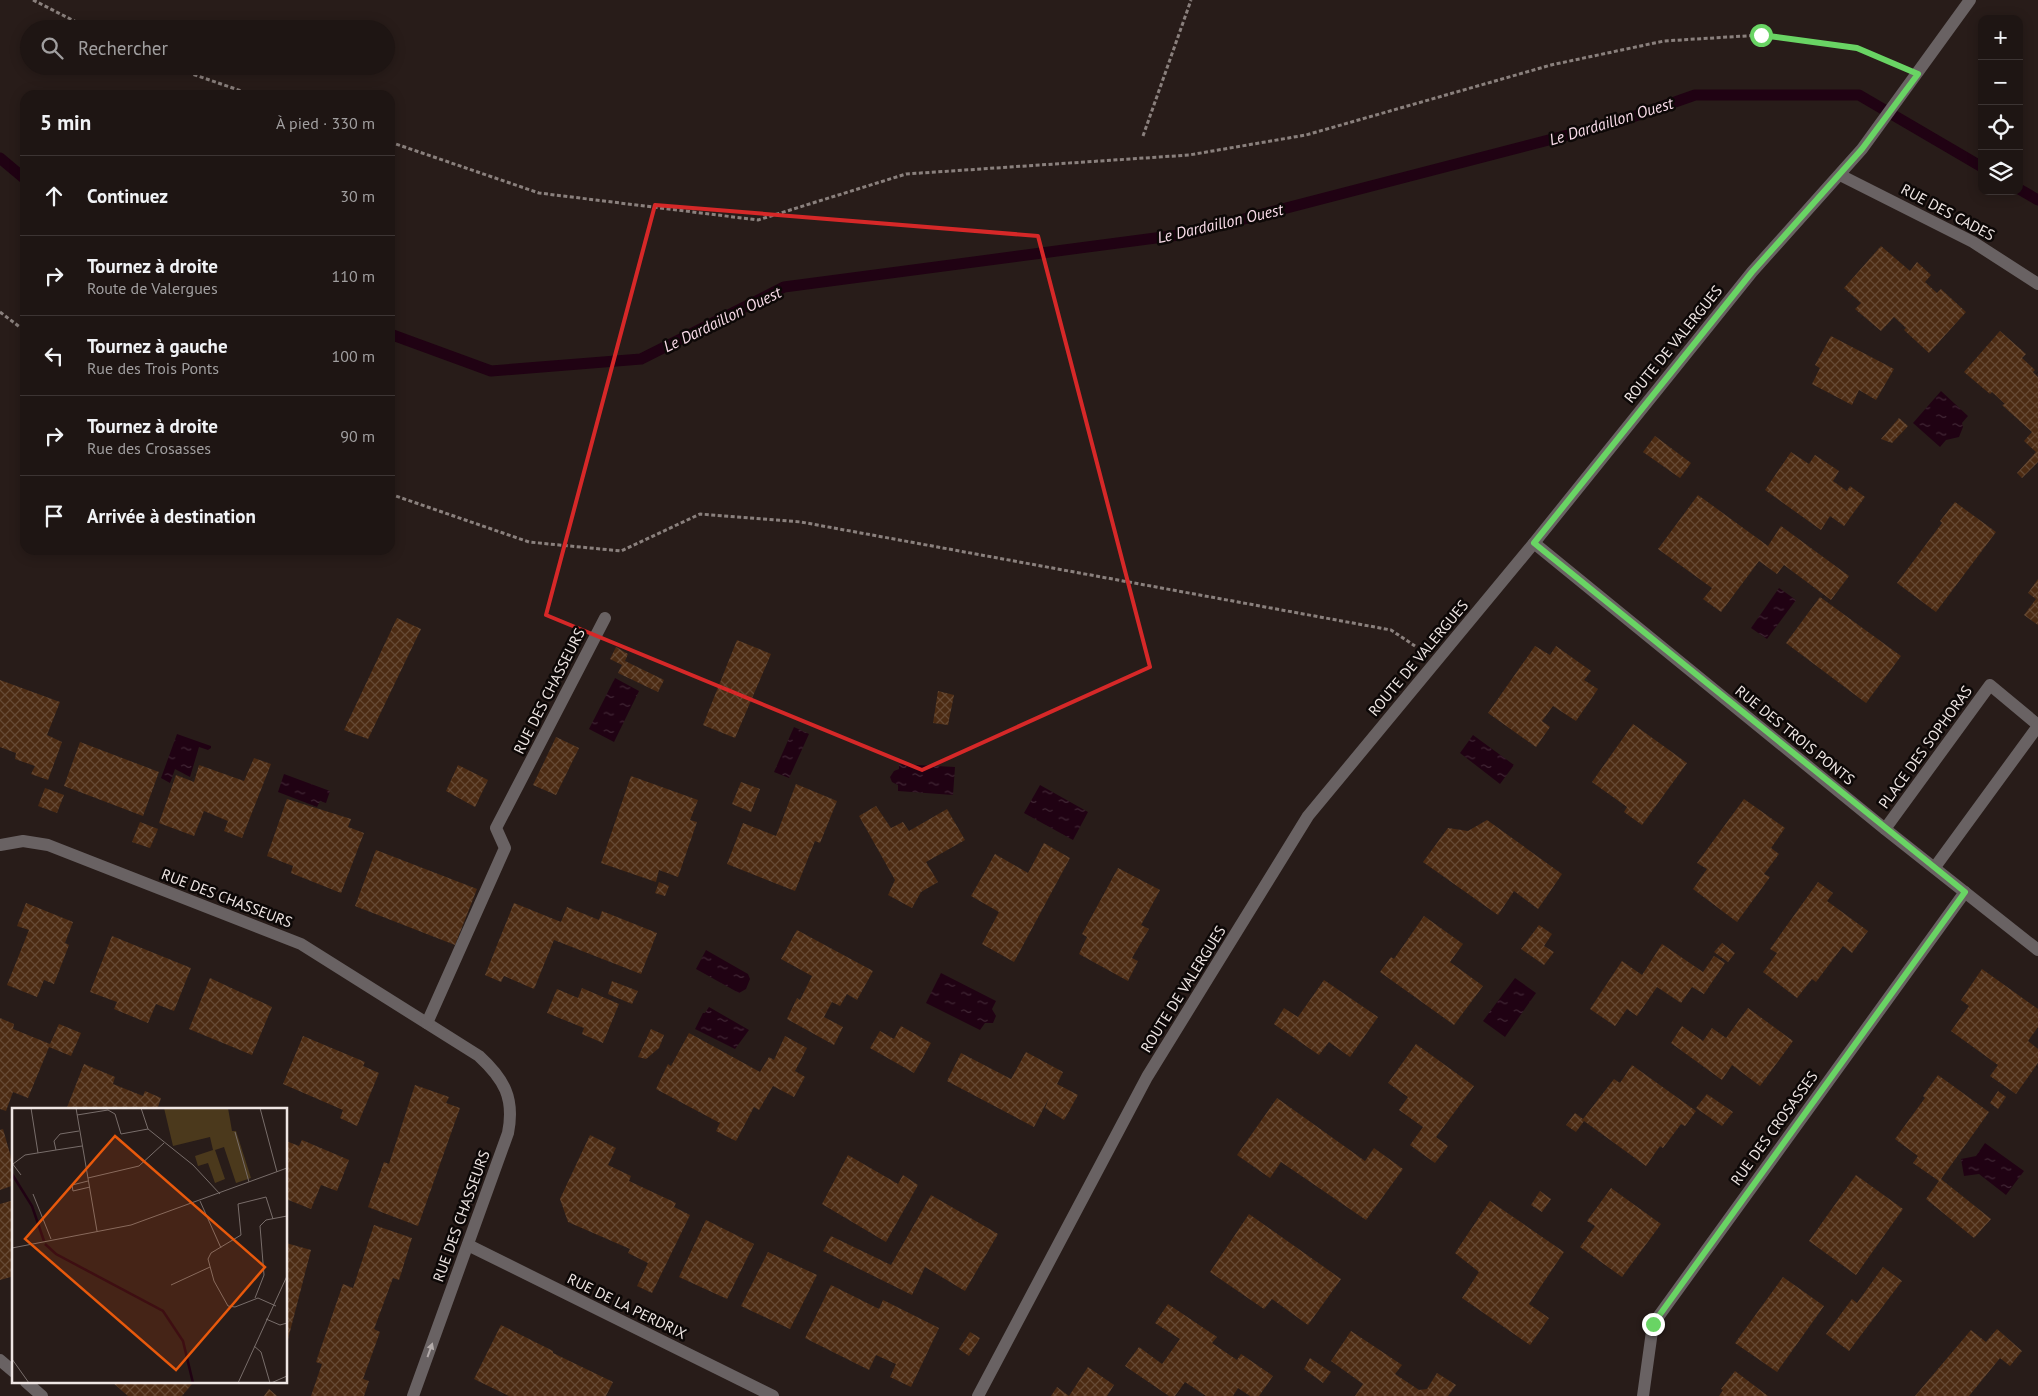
<!DOCTYPE html>
<html lang="fr">
<head>
<meta charset="utf-8">
<style>
  :root { --surface:#1e1513; --page:#2b2221; --text:#f1f3f6; --muted:#a19fa0; --line:#3c3433 }
  body { margin:0; font-family:"PT Sans",sans-serif; background:var(--page); color:var(--text) }
  .controls { position:absolute; right:15px; top:15px; display:grid; overflow:hidden; border-radius:10px; box-shadow:0 2px 12px #0003 }
  .controls button { width:45px; height:45px; display:grid; place-items:center; padding:0; border:0; border-bottom:1px solid var(--line); background:var(--surface); color:var(--text); font:25px sans-serif }
  .stop { position:absolute; width:15px; height:15px; margin:-11px; border:4px solid #69d464; border-radius:50%; background:#fff }
  .stop.end { background:#69d464; border-color:#fff; box-shadow:0 1px 5px #0008 }
  .list { margin:0; padding:0; list-style:none }
  h2 { display:flex; justify-content:space-between; align-items:center; height:65px; margin:0; padding:0 20px; font-size:21px }
  h2 small { font-size:16px; font-weight:400; color:var(--muted) }
  .list li { display:grid; grid-template-columns:32px 1fr auto; gap:15px; align-items:center; box-sizing:border-box; height:80px; padding:0 20px; border-top:1px solid var(--line) }
  .list b { display:block; font-size:19px; white-space:nowrap }
  .list p { margin:0; font-size:16px; white-space:nowrap; color:var(--muted) }
  .list em { font-size:16px; font-style:normal; color:var(--muted) }
  .icon { flex:none; width:28px; height:28px; fill:none; stroke:currentColor; stroke-width:2; stroke-linecap:round; stroke-linejoin:round }
  .map { position:relative; flex:none; width:2038px; height:1396px; overflow:hidden }
  .search { position:absolute; background:var(--surface); box-shadow:0 2px 12px #0003; left:20px; top:20px; width:375px; height:55px; display:flex; align-items:center; gap:12px; box-sizing:border-box; padding:0 18px; border-radius:28px; color:var(--muted); font-size:19px }
  .panel { position:absolute; background:var(--surface); box-shadow:0 2px 12px #0003; left:20px; top:90px; width:375px; height:465px; border-radius:15px }
  .map>svg:first-child { display:block }
</style>
</head>
<body>
<div class="map">
<svg width="2038" height="1396" viewBox="0 0 2038 1396">
  <defs>
    <pattern id="water-ripples" width="26" height="14" patternUnits="userSpaceOnUse" patternTransform="scale(1.25)"><rect width="26" height="14" fill="#200213"/><path d="M2 4q2-2 4 0t4 0M15 11q2-2 4 0t4 0" fill="none" stroke="#412735"/></pattern>
    <pattern id="building-cross-hatch" width="8" height="8" patternUnits="userSpaceOnUse" patternTransform="scale(1.25)"><rect width="8" height="8" fill="#4c2b13"/><path d="M0 0l8 8M0 8l8-8" fill="none" stroke="#664a35"/></pattern>
  </defs>
  <rect width="100%" height="100%" fill="#281c19"/>
  <g fill="url(#water-ripples)">
    <path d="M1941,391l27,25 -6,7 1,4 -4,10 -13,3 -6,7 -27,-24z"/>
    <path d="M1779,588l17,12 -29,39 -16,-11z"/>
    <path d="M615,678l24,13 -25,51 -25,-13z"/>
    <path d="M794,727l15,7 -20,44 -15,-6z"/>
    <path d="M177,734l34,12v2l-3,2 -9,-3 -9,30 -15,-8 -5,14 -9,-5z"/>
    <path d="M1473,735l41,30 -14,19 -40,-31z"/>
    <path d="M899,764l56,3 -2,28 -55,-4v-6l-6,-3 -2,-5 4,-6 5,-2z"/>
    <path d="M284,774l46,17 -4,12 -6,-2 -3,6 -39,-15z"/>
    <path d="M1040,785l48,27 -15,28 -49,-27z"/>
    <path d="M706,950l42,24 2,5 -4,10 -7,4 -43,-24z"/>
    <path d="M941,973l55,28 -4,8 4,7 -3,7h-8l-5,7 -54,-27z"/>
    <path d="M1515,978l21,15 -31,44 -22,-16z"/>
    <path d="M709,1007l40,23 -14,19 -40,-20 8,-16h2z"/>
    <path d="M1985,1143l39,28 -18,24 -27,-21 -15,2 -3,-17 15,-3z"/>
  </g>
  <g fill="none" stroke-linecap="round" stroke-linejoin="round">
    <g stroke="#200213" stroke-width="11">
      <path d="M0,158l25,21"/>
      <path d="M2019,189l19,11"/>
      <path d="M390,334l101,37 150,-12 143,-72 402,-53 432,-112 77,-27h164l123,72"/>
    </g>
  </g>
  <g fill="url(#building-cross-hatch)">
    <path d="M1881,246l29,25 7,-9 14,13 -6,7 12,11 4,-4 25,23 -37,41 -25,-23 2,-2 -12,-11 -13,14 -26,-22 6,-6 -17,-15z"/>
    <path d="M2000,331l26,23 -4,4 13,12 -2,2 5,5v85l-16,16 -5,-5 19,-21 -12,-11 8,-9 -30,-27 3,-1 -13,-12 -2,2 -26,-22z"/>
    <path d="M1831,336l63,33 -18,31 -17,-10 -7,15 -40,-21 8,-16 -5,-3z"/>
    <path d="M1899,418l9,8 -16,17 -11,-4z"/>
    <path d="M1655,436l36,27 -11,15 -37,-26z"/>
    <path d="M1791,452l18,12 6,-9 24,16 -6,10 14,10 3,-5 15,11 -21,29 -14,-10 -9,14 -56,-40z"/>
    <path d="M1698,495l70,51 13,-20 68,50 -18,24 -47,-35 -7,9 -18,-13 -38,51 -18,-13 9,-11 -54,-39z"/>
    <path d="M1955,502l41,30 -60,80 -39,-29 45,-60 -2,-2z"/>
    <path d="M2038,579v46l-14,-10 12,-16 -8,-6z"/>
    <path d="M1820,597l81,59 -35,47 -80,-60z"/>
    <path d="M397,618l24,11 -53,110 -24,-9z"/>
    <path d="M737,640l34,14 -36,84 -32,-13z"/>
    <path d="M1535,646l15,9 6,-9 35,25 -7,9 14,9 -22,32 -23,-15 -11,15 8,6 -14,20 -48,-34z"/>
    <path d="M616,647l12,7 -3,7 39,19 -6,12 -40,-19 4,-8 -12,-6z"/>
    <path d="M0,680l60,22 -13,33 15,7 -14,38 -17,-6 4,-8 -20,-7 1,-6 -16,-6z"/>
    <path d="M938,691l16,4 -6,30 -15,-2z"/>
    <path d="M1633,724l54,39 -45,62 -18,-13 3,-5 -35,-25z"/>
    <path d="M556,737l23,11 -23,47 -23,-10z"/>
    <path d="M80,742l79,30 -16,44 -79,-30z"/>
    <path d="M254,758l17,6 -29,74 -18,-7 4,-10 -24,-10 -10,25 -35,-13 17,-48 18,7 5,-17 45,16z"/>
    <path d="M458,765l30,15 -13,27 -29,-16z"/>
    <path d="M631,776l67,24 -8,20 7,2 -19,55 -19,-7 -3,12 -55,-19z"/>
    <path d="M741,782l19,7 -9,23 -19,-8z"/>
    <path d="M796,784l41,17 -17,42 -5,-2 -20,50 -68,-27 16,-41 33,13z"/>
    <path d="M45,788l19,7 -7,18 -19,-7z"/>
    <path d="M287,799l64,20 -3,8 16,6 -23,60 -50,-20 2,-7 -26,-10z"/>
    <path d="M1744,799l41,29 -14,20 8,6 -15,20 6,3 -33,45 -44,-33 14,-20 -10,-6z"/>
    <path d="M876,806l15,22 12,-6 6,9 38,-22 18,31 -39,22 12,20 -17,10 -9,16 -24,-13 7,-15 -36,-64z"/>
    <path d="M1487,820l75,54 -24,35 -24,-18 -16,24 -75,-53 25,-34 20,3z"/>
    <path d="M140,822l18,7 -8,19 -18,-6z"/>
    <path d="M1044,843l26,15 -56,104 -32,-18 17,-32 -28,-16 24,-42 33,19z"/>
    <path d="M376,850l101,39 -22,56 -100,-39z"/>
    <path d="M1118,868l42,22 -19,35 8,4 -17,29 6,3 -10,20 -49,-27 8,-17 -5,-3z"/>
    <path d="M659,882l10,4 -4,10 -10,-3z"/>
    <path d="M1818,882l15,11 -6,8 41,30 -16,22 -9,-7 -27,36 -4,-3 -15,19 -34,-26 14,-19 -7,-4z"/>
    <path d="M26,903l47,19 -8,21 4,2 -15,39 -10,-4 -7,17 -30,-12 22,-55 -12,-4z"/>
    <path d="M514,903l47,19 6,-15 32,13 3,-9 55,22 -16,41 -87,-34 -20,49 -30,-13 -3,6 -16,-7z"/>
    <path d="M1424,916l39,28 -13,18 33,24 -29,39 -74,-53 11,-15 3,2z"/>
    <path d="M1539,925l13,9 -8,12 10,6 -10,13 -23,-16z"/>
    <path d="M797,930l76,41 -16,29 -10,-6 -7,12 -8,-4 -8,15 19,10 -9,18 -47,-26 10,-21 3,2 12,-24 -31,-17z"/>
    <path d="M112,936l79,32 -17,43 -18,-7 -8,19 -34,-14 3,-7 -27,-10z"/>
    <path d="M1722,943l13,10 -7,9 -14,-10z"/>
    <path d="M1662,944l41,28 11,-16 11,7 -21,31 -12,-7 -11,16 -24,-16 -20,29 -10,-7 -12,17 -25,-17 32,-48 20,14z"/>
    <path d="M1982,969l56,40v18l-10,14 10,8v14l-22,31 -26,-18 8,-11 -47,-34 18,-25 -8,-6z"/>
    <path d="M210,978l62,29 -20,48 -63,-26z"/>
    <path d="M1324,980l54,37 -28,40 -21,-15 -10,13 -45,-31 10,-16 14,9z"/>
    <path d="M612,981l26,10 -6,13 -24,-10z"/>
    <path d="M582,988l37,16 -16,39 -21,-9 2,-6 -37,-15 10,-24 21,9z"/>
    <path d="M1748,1008l45,33 -33,45 -28,-21 -10,15 -51,-37 11,-17 21,15 9,-13 14,10z"/>
    <path d="M0,1018l14,6 -1,5 37,15 9,-20 22,9 -10,23 -22,-9 -21,51 -15,-6 -7,19 -6,-2z"/>
    <path d="M901,1026l30,17 -17,30 -44,-25 10,-17 14,8z"/>
    <path d="M651,1029l13,6 -5,13 -13,11 -8,-2z"/>
    <path d="M689,1033l71,39 9,-15 5,3 11,-24 22,12 -12,23 10,6 -11,20 -21,-11 -14,24 -5,-3 -18,34 -20,-10 4,-8 -64,-34 12,-25 3,2z"/>
    <path d="M303,1036l62,26 -2,4 16,7 -22,53 -17,-8 3,-8 -60,-26z"/>
    <path d="M1416,1044l58,42 -38,51 12,9 -13,17 -25,-18 13,-18 -24,-17 9,-13 -20,-14z"/>
    <path d="M1026,1052l37,20 -6,12 21,11 -14,25 -19,-12 4,-10 -15,29 -87,-46 14,-28 50,26z"/>
    <path d="M84,1064l31,13 -2,7 30,12 2,-5 16,7 -4,12h-91z"/>
    <path d="M1632,1065l64,46 -11,15 -4,-2 -18,24 -3,-2 -14,20 -62,-45 -8,11 -10,-7 9,-12 8,6 31,-40 6,4z"/>
    <path d="M1938,1075l51,37 -48,67 50,40 -17,19 -48,-39 13,-18 -26,-18 5,-7 -23,-17 30,-41 -2,-2z"/>
    <path d="M415,1085l34,12 -3,6 14,5 -42,118 -50,-19 16,-45 5,2z"/>
    <path d="M1998,1091l8,6 -8,12 -8,-6z"/>
    <path d="M1707,1094l26,18 -11,14 -26,-18z"/>
    <path d="M1277,1098l88,63 9,-13 29,21 -37,51 -85,-58 -11,16 -33,-23z"/>
    <path d="M3,1129l11,39v17l-14,5v-60z"/>
    <path d="M590,1135l26,13 -8,17 23,11 -2,5 47,22 -2,4 16,8 -38,78 -15,-7 11,-23 -20,-10 2,-4 -62,-27 -8,-23z"/>
    <path d="M302,1140l47,20 -12,31 -16,-6 -10,24 -25,-10v-58l13,5z"/>
    <path d="M848,1155l50,29 5,-9 15,10 -32,57 -64,-38z"/>
    <path d="M1856,1175l47,34 -47,66 -47,-34z"/>
    <path d="M1611,1188l50,36 -39,53 -42,-30 15,-21 -8,-5z"/>
    <path d="M1540,1191l11,8 -9,13 -11,-7z"/>
    <path d="M931,1195l67,39 -33,57 -40,-24 -13,28 -89,-44 8,-15 60,29z"/>
    <path d="M14,1200v76l-14,4v-76z"/>
    <path d="M1490,1201l74,51 -35,52 20,14 -19,27 -68,-47 17,-26 -24,-19z"/>
    <path d="M1249,1214l92,65 -33,46 -36,-26 -8,10 -54,-37z"/>
    <path d="M706,1220l48,24 -27,55 -48,-22z"/>
    <path d="M374,1225l38,13 -13,42 -6,-2 -19,51 6,3 -17,47 6,2 -5,15h-53l11,-32 -6,-2 27,-78 10,4z"/>
    <path d="M286,1243l25,7 -24,93h-1z"/>
    <path d="M768,1252l49,23 -27,54 -49,-23z"/>
    <path d="M1883,1267l19,14 -53,70 -23,-17 26,-35 5,4z"/>
    <path d="M1783,1277l41,29 -47,66 -42,-29z"/>
    <path d="M831,1285l48,24 4,-9 56,28 -28,59 -21,-10 6,-13 -20,-9 -7,15 -64,-32z"/>
    <path d="M1168,1304l49,33 -5,6 25,17 4,-6 32,22 -14,20h-9l-12,-8 -5,8h-27l-21,-14 -10,14h-6l-44,-30 14,-19 23,17 18,-25 -25,-16z"/>
    <path d="M501,1325l52,26v2l60,29 -7,14h-97l-35,-17z"/>
    <path d="M1997,1329l25,22 -12,15 -10,-8 -31,38h-54l56,-66 15,12z"/>
    <path d="M1351,1331l51,34 -7,9 24,16 8,-1 10,-16 19,12 -8,11h-93l8,-12 -32,-23z"/>
    <path d="M970,1332l10,6 -11,18 -10,-7z"/>
    <path d="M1310,1358l21,14 -8,11 -19,-14z"/>
    <path d="M1088,1367l26,18 -7,11h-56l6,-9 12,9z"/>
    <path d="M1735,1371l33,25h-49l4,-6 -2,-1z"/>
    <path d="M112,1382h79l1,2 -10,12h-54z"/>
    <path d="M269,1389l8,7h-13z"/>
  </g>
  <g fill="none" stroke-linecap="round" stroke-linejoin="round">
    <g stroke="#8a807d" stroke-width="3" stroke-dasharray="4 2.5" stroke-linecap="butt">
      <path d="M33,0l57,29"/>
      <path d="M169,66l84,29"/>
      <path d="M1143,136l48,-136"/>
      <path d="M390,142l149,51 219,27 148,-46 283,-19 117,-20 245,-70 113,-24 97,-6 96,13 35,15"/>
      <path d="M0,312l25,19"/>
      <path d="M390,494l139,48 92,9 79,-37 101,8 590,108 24,16"/>
    </g>
    <g stroke="#696263" stroke-width="12">
      <path d="M1840,175l133,67 65,42"/>
      <path d="M1534,543l351,286 153,121"/>
      <path d="M1885,829l105,-144 48,40"/>
      <path d="M0,845l23,-4 25,4 253,99 178,112c25,23 36,42 29,77l-95,263"/>
      <path d="M1935,867l103,-141"/>
      <path d="M427,1023l78,-175 -9,-20 109,-210"/>
      <path d="M468,1245l305,151"/>
      <path d="M0,1360l14,12"/>
      <path d="M26,1382l16,14"/>
      <path d="M978,1396l169,-319 161,-261 226,-273 218,-271 110,-123 108,-149"/>
      <path d="M1643,1396l10,-72 312,-432"/>
    </g>
  </g>
  <defs><path id="oneway-solid" d="M-6-.8H1V-3.2L6.5 0L1 3.2V.8H-6Z" transform="scale(1.25)"/></defs>
  <use fill="#b3abaa" href="#oneway-solid" transform="translate(430 1350) rotate(-70)"/>
  <g fill="none" stroke-linecap="round" stroke-linejoin="round">
    <path stroke="#69d464" stroke-width="6" d="M1653,1324l312,-432 -431,-349 218,-271 110,-123 56,-75 -61,-26 -96,-13"/>
  </g>
  <path fill="none" stroke="#d62828" stroke-width="4" stroke-linejoin="round" d="M655,205l383,31 112,431 -228,103 -376,-155z"/>
  <g text-anchor="middle" dominant-baseline="central" stroke-width="5" stroke-linejoin="round" paint-order="stroke">
    <g font-size="15" fill="#efe6e4" stroke="#0d0807">
      <text transform="translate(1948 212) rotate(28)">RUE DES CADES</text>
      <text transform="translate(1673 344) rotate(-51)">ROUTE DE VALERGUES</text>
      <text transform="translate(1418 658) rotate(-50)">ROUTE DE VALERGUES</text>
      <text transform="translate(549 691) rotate(-63)">RUE DES CHASSEURS</text>
      <text transform="translate(1795 735) rotate(39)">RUE DES TROIS PONTS</text>
      <text transform="translate(1925 747) rotate(-54)">PLACE DES SOPHORAS</text>
      <text transform="translate(227 898) rotate(21)">RUE DES CHASSEURS</text>
      <text transform="translate(1183 989) rotate(-58)">ROUTE DE VALERGUES</text>
      <text transform="translate(1774 1128) rotate(-54)">RUE DES CROSASSES</text>
      <text transform="translate(461 1216) rotate(-70)">RUE DES CHASSEURS</text>
      <text transform="translate(627 1306) rotate(26)">RUE DE LA PERDRIX</text>
    </g>
    <g font-size="16" font-style="italic" fill="#f8dbe8" stroke="#0d0807">
      <text transform="translate(1611 121) rotate(-17)">Le Dardaillon Ouest</text>
      <text transform="translate(1220 223) rotate(-13)">Le Dardaillon Ouest</text>
      <text transform="translate(722 319) rotate(-26)">Le Dardaillon Ouest</text>
    </g>
  </g>
  <g transform="translate(12 1108)">
    <rect width="275" height="275" fill="#281c19"/>
    <path d="M152,0h64l4,23h4l15,47 -15,5 -12,-36 -9,3 10,29 -10,4 -7,-20 -10,3 -3,-10 18,-6 -3,-13 -37,9z" fill="#4b391c"/>
    <path fill="none" stroke="#200213" stroke-width="2.5" d="M0,66l20,32 12,35M33,136l11,10 107,57 20,30 10,42"/>
    <path fill="none" stroke="#786d6a" stroke-width="1" d="M19,0l7,45M64,0l21,123M129,0l7,21 45,36 27,29M248,0l17,64M65,7l31,-5 7,4 6,20 27,-5M67,23l-19,3 -6,7 2,9 26,-4M223,24l14,50M0,55l9,12M1,56l12,-9 31,-5M76,70l51,-12 25,-23M76,73l-16,4 1,6 17,-4M21,86l18,45M188,93l21,47M261,111l-7,-22 -28,7 3,31 -30,18 -3,6 6,22 14,25 7,1 23,-9 18,8M0,140l119,-23 156,-57M159,177l39,-18M243,190l9,-23 -4,-49 6,-6 21,-4M254,211l14,6 7,-2M242,238l7,6 9,31M0,251l17,24M226,275l49,-107M259,275l16,-7"/>
    <path fill="#e8590c" fill-opacity="0.15" stroke="#e8590c" stroke-width="2.5" d="M103,28l150,131 -89,103 -151,-131z"/>
    <rect width="275" height="275" fill="none" stroke="#efe6e4" stroke-width="2.5"/>
  </g>
</svg>
<div class="controls">
<button>+</button>
<button>−</button>
<button><svg class="icon" aria-label="locate" viewBox="0 0 24 24"><circle cx="12" cy="12" r="6"/><path d="M12 2v4M12 18v4M2 12h4M18 12h4"/></svg></button>
<button><svg class="icon" aria-label="layers" viewBox="0 0 24 24"><path d="M12 4l9 5-9 5-9-5zM3 14l9 5 9-5"/></svg></button>
</div>
<div class="stop" style="left:1761px;top:35px"></div>
<div class="stop end" style="left:1653px;top:1324px"></div>
<div class="search"><svg class="icon" aria-label="search" viewBox="0 0 24 24"><circle cx="10" cy="10" r="6"/><path d="M15 15l6 6"/></svg>Rechercher</div>
<section class="panel">
<h2>5 min<small>À pied · 330 m</small></h2>
<ul class="list">
<li><svg class="icon" aria-label="ahead" viewBox="0 0 24 24"><path d="M12 20V5M6 11l6-6 6 6"/></svg><div><b>Continuez</b></div><em>30 m</em></li>
<li><svg class="icon" aria-label="right" viewBox="0 0 24 24"><path d="M7 20v-9h11M14 6l5 5-5 5"/></svg><div><b>Tournez à droite</b><p>Route de Valergues</p></div><em>110 m</em></li>
<li><svg class="icon" aria-label="left" viewBox="0 0 24 24"><path d="M17 20v-9H6M10 6l-5 5 5 5"/></svg><div><b>Tournez à gauche</b><p>Rue des Trois Ponts</p></div><em>100 m</em></li>
<li><svg class="icon" aria-label="right" viewBox="0 0 24 24"><path d="M7 20v-9h11M14 6l5 5-5 5"/></svg><div><b>Tournez à droite</b><p>Rue des Crosasses</p></div><em>90 m</em></li>
<li><svg class="icon" aria-label="arrive" viewBox="0 0 24 24"><path d="M6 21V4h12l-3 4 3 4H6"/></svg><div><b>Arrivée à destination</b></div></li>
</ul>
</section>
</div>
</body>
</html>
